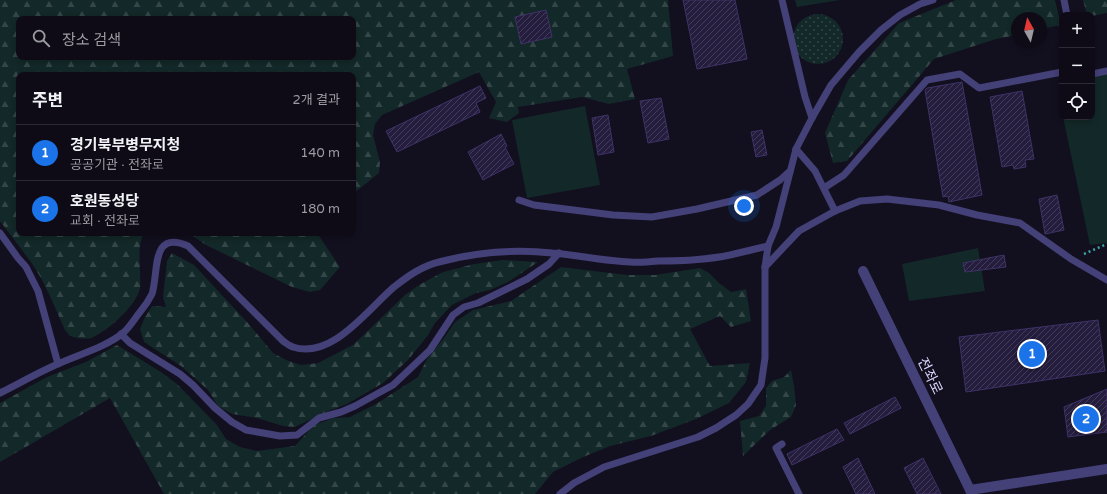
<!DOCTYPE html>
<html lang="ko">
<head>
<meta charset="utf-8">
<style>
  :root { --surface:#0e0b17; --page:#1c1924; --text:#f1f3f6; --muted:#9b9ba1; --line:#2e2b36; --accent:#1a73e8 }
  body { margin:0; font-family:"Varela Round","Noto Sans KR",sans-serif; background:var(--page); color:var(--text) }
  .controls { position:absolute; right:12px; top:12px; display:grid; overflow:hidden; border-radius:8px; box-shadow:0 2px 6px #0003 }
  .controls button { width:36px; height:36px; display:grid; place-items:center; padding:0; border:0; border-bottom:1px solid var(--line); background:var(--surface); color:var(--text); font:20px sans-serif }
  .compass { position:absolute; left:1011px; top:12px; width:36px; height:36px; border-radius:50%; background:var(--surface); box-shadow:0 2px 6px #0003; rotate:352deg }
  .you { position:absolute; left:744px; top:206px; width:14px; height:14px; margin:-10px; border:3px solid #fff; border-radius:50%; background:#1a73e8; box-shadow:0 0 0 6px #1a73e833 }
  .badge { display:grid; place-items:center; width:26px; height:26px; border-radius:50%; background:var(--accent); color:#fff; font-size:13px; font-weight:700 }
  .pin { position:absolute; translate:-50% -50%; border:2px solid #fff; box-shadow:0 1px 4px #0006 }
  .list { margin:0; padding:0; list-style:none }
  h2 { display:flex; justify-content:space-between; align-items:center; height:52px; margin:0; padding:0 16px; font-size:17px }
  h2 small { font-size:13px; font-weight:400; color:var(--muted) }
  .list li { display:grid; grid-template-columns:26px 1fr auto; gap:12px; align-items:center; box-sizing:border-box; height:56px; padding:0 16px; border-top:1px solid var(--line) }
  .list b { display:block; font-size:15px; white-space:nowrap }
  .list p { margin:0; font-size:13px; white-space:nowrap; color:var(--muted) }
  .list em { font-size:13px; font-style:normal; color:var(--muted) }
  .icon { flex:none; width:22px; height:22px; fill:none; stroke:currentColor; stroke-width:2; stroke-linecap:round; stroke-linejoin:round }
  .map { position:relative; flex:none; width:1107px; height:494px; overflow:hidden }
  .search { position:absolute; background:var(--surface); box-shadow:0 2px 6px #0003; left:16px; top:16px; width:340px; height:44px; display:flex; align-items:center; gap:10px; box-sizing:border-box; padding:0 14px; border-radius:8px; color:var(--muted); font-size:15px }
  .panel { position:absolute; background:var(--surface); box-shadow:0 2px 6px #0003; left:16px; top:72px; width:340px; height:164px; border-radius:8px }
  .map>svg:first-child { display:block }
</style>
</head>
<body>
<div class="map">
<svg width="1107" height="494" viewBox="0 0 1107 494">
  <defs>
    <pattern id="forest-firs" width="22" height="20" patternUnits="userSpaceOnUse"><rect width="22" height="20" fill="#132828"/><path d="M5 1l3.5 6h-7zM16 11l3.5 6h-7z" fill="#354648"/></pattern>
    <pattern id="park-dots" width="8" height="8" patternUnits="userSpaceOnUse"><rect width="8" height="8" fill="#132828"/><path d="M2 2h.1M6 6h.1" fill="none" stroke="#354648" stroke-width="1.8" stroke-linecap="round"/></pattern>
    <pattern id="building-hatch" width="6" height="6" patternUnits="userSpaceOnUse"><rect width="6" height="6" fill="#251d3d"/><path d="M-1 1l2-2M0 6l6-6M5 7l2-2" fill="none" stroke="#443d5a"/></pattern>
  </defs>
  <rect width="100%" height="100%" fill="#120f1f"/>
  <g fill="url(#forest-firs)" fill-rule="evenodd">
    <path d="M0,0h668l5,56 -46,13 8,30 -26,5 -27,-7 -64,10 1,6 -12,9 -18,-4 7,-16 -17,-30 -97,43 -7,9 -2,11 7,27 -1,11 -26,21v-119h-334v158h126c-10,10 -3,41 -5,55 -3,17 -33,44 -49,50 -7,2 -14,0 -21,-2l-5,-6 -15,-34 -9,-18 -10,-16 -31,-41zM19,19h334v38h-334z"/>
    <path d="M956,0h99l6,25 -20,4v-11h-24v17l-21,4 -62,20 -87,102 -14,2 -8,-30 23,-53 51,-57z"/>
    <path d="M1083,0h24v13l-15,3 -5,-1z"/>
    <path d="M189,233h128l23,34 -20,23 -10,2 -18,-5 -86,-42z"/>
    <path d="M172,253l22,12 53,57 26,31 13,7 15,5 17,-2 35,-18 52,-50 14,-10 24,-13 31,-8 29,-4 35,2 -30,20 -18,8 -14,3 -24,12 -17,18 -7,12 -20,25 -25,23 -36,21 -21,8 -31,15 -12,-1 -26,-8 -25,-4 -14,-8 -10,-16 -27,-24 -37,-24 -4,-13 4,-10 8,-13 14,1 -3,-10 4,-36z"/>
    <path d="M561,267l66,8h28l45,-7 9,5 10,10 12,9 15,-3 5,32 -20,6 -11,-11 -30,13 20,37 40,-3 -4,19 -17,21 -33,16 -45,17 -41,10 -29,12 -28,14 -18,22h-371l-54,-96 -110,64v-59l47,-26 39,-15 31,-17 44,27 16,12 40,41 9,14 14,8 17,4 38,-5 19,-21 20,-7 16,-1 26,-13 42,-27 9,-18 17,-21 11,-16 18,-12 38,-9z"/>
    <path d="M791,370l3,16 2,19 -5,12 -21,13 -27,26 -3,-35 19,-5 7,-10v-18l6,-7 12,-4z"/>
  </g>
  <circle fill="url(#park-dots)" cx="818" cy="39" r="25"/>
  <g fill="#132828">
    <path d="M795,0h45l-43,7z"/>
    <path d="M1107,71v172l-17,2 -27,-128h29v-43z"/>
    <path d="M585,106l15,79 -73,13 -15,-78z"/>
    <path d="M978,248l7,43 -76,10 -7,-37z"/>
  </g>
  <g fill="url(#building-hatch)" stroke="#3f3267">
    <path d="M683,0h52l12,59 -50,10z"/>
    <path d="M546,10l6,27 -31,7 -6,-27z"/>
    <path d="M962,82l20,113 -33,7 -1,-6 -5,1 -18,-107 2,-2z"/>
    <path d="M480,86l6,12 -10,5 4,9 -83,40 -11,-21z"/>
    <path d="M1022,91l12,68 -9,1 1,7 -12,2 -1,-4 -11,2 -12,-70z"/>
    <path d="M661,98l8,41 -21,4 -8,-42z"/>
    <path d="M608,115l6,37 -16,3 -6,-37z"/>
    <path d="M762,130l5,25 -11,2 -5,-25z"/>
    <path d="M501,134l6,12 -2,1 9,17 -31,16 -15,-28z"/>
    <path d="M1057,195l7,35 -19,4 -6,-35z"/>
    <path d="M1004,255l2,12 -41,5 -2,-9z"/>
    <path d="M1098,320l7,51 -139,21 -7,-55z"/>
    <path d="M1107,389v43l-39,5 -4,-30z"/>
    <path d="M895,397l6,11 -51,26 -6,-11z"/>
    <path d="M837,429l7,11 -52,25 -5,-11z"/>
    <path d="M858,458l17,36h-19l-13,-27z"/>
    <path d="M923,458l18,36h-24l-13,-26z"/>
  </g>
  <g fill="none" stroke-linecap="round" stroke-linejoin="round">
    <path stroke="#3ca4a2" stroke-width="2.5" stroke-dasharray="2 3" stroke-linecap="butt" d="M1084,254l23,-10"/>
    <g stroke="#444078" stroke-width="7">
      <path d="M782,0l23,97 7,21"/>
      <path d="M1064,0l3,15"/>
      <path d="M1092,74l15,-3"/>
      <path d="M796,149l19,22 20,40"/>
      <path d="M824,188l20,-13 83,-95 33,-6 19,14 83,-16"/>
      <path d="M519,200l15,5 79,10 39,2 45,-8 60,-14 23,-15 10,-9"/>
      <path d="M0,233l18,25 8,9 12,24 20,73"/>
      <path d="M765,267l34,-36 36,-20 25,-10 27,-2 52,6 38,10 43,8 51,36 36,21"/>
      <path d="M121,334l9,9 50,31 13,11 22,23 17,14 14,8 34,6 17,-1 22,-17 22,-6 14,-6 38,-21 37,-35 23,-35 11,-8 14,-4 49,-24 22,-15 10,-11"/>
      <path d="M0,393c20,-10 39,-21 60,-30 20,-9 46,-16 63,-30 7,-6 12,-15 17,-21 5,-6 9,-12 12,-18 7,-21 -2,-65 36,-48l95,95c3,2 6,5 10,6 39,13 75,-38 101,-60 14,-11 28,-21 45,-25 38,-10 74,-13 113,-9 26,2 52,8 78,9 9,1 19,0 28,-1 24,0 48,-1 72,-6 13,-3 25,-6 38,-9"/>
      <path d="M782,444l-6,4 23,46"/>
      <path d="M560,494l14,-11 30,-16 94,-30 18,-9 20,-13 12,-11 13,-19 4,-27v-91l3,-21 8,-19 20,-78 16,-31 19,-33 28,-33 22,-22 19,-15 20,-11 13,-4"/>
    </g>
    <g stroke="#444078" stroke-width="10">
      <path d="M863,271l109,223"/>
      <path d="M970,490l137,-21"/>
    </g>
  </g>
  <g text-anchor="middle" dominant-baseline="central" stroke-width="3" stroke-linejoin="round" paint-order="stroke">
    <g font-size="14" fill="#d8d2fa" stroke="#120f1f">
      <text transform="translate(930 376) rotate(64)">전좌로</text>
    </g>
  </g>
</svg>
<div class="controls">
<button>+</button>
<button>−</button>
<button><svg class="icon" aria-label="locate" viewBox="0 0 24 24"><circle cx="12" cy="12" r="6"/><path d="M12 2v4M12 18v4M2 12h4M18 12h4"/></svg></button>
</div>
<svg class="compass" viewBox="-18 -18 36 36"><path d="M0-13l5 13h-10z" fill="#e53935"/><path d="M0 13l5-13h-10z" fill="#9b9ba1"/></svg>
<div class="you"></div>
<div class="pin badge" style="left:1032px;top:354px">1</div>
<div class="pin badge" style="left:1086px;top:419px">2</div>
<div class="search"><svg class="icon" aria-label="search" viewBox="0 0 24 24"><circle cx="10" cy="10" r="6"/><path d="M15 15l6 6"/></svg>장소 검색</div>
<section class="panel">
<h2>주변<small>2개 결과</small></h2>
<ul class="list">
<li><span class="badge">1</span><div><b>경기북부병무지청</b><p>공공기관 · 전좌로</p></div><em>140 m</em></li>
<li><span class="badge">2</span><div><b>호원동성당</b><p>교회 · 전좌로</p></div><em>180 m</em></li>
</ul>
</section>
</div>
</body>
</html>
